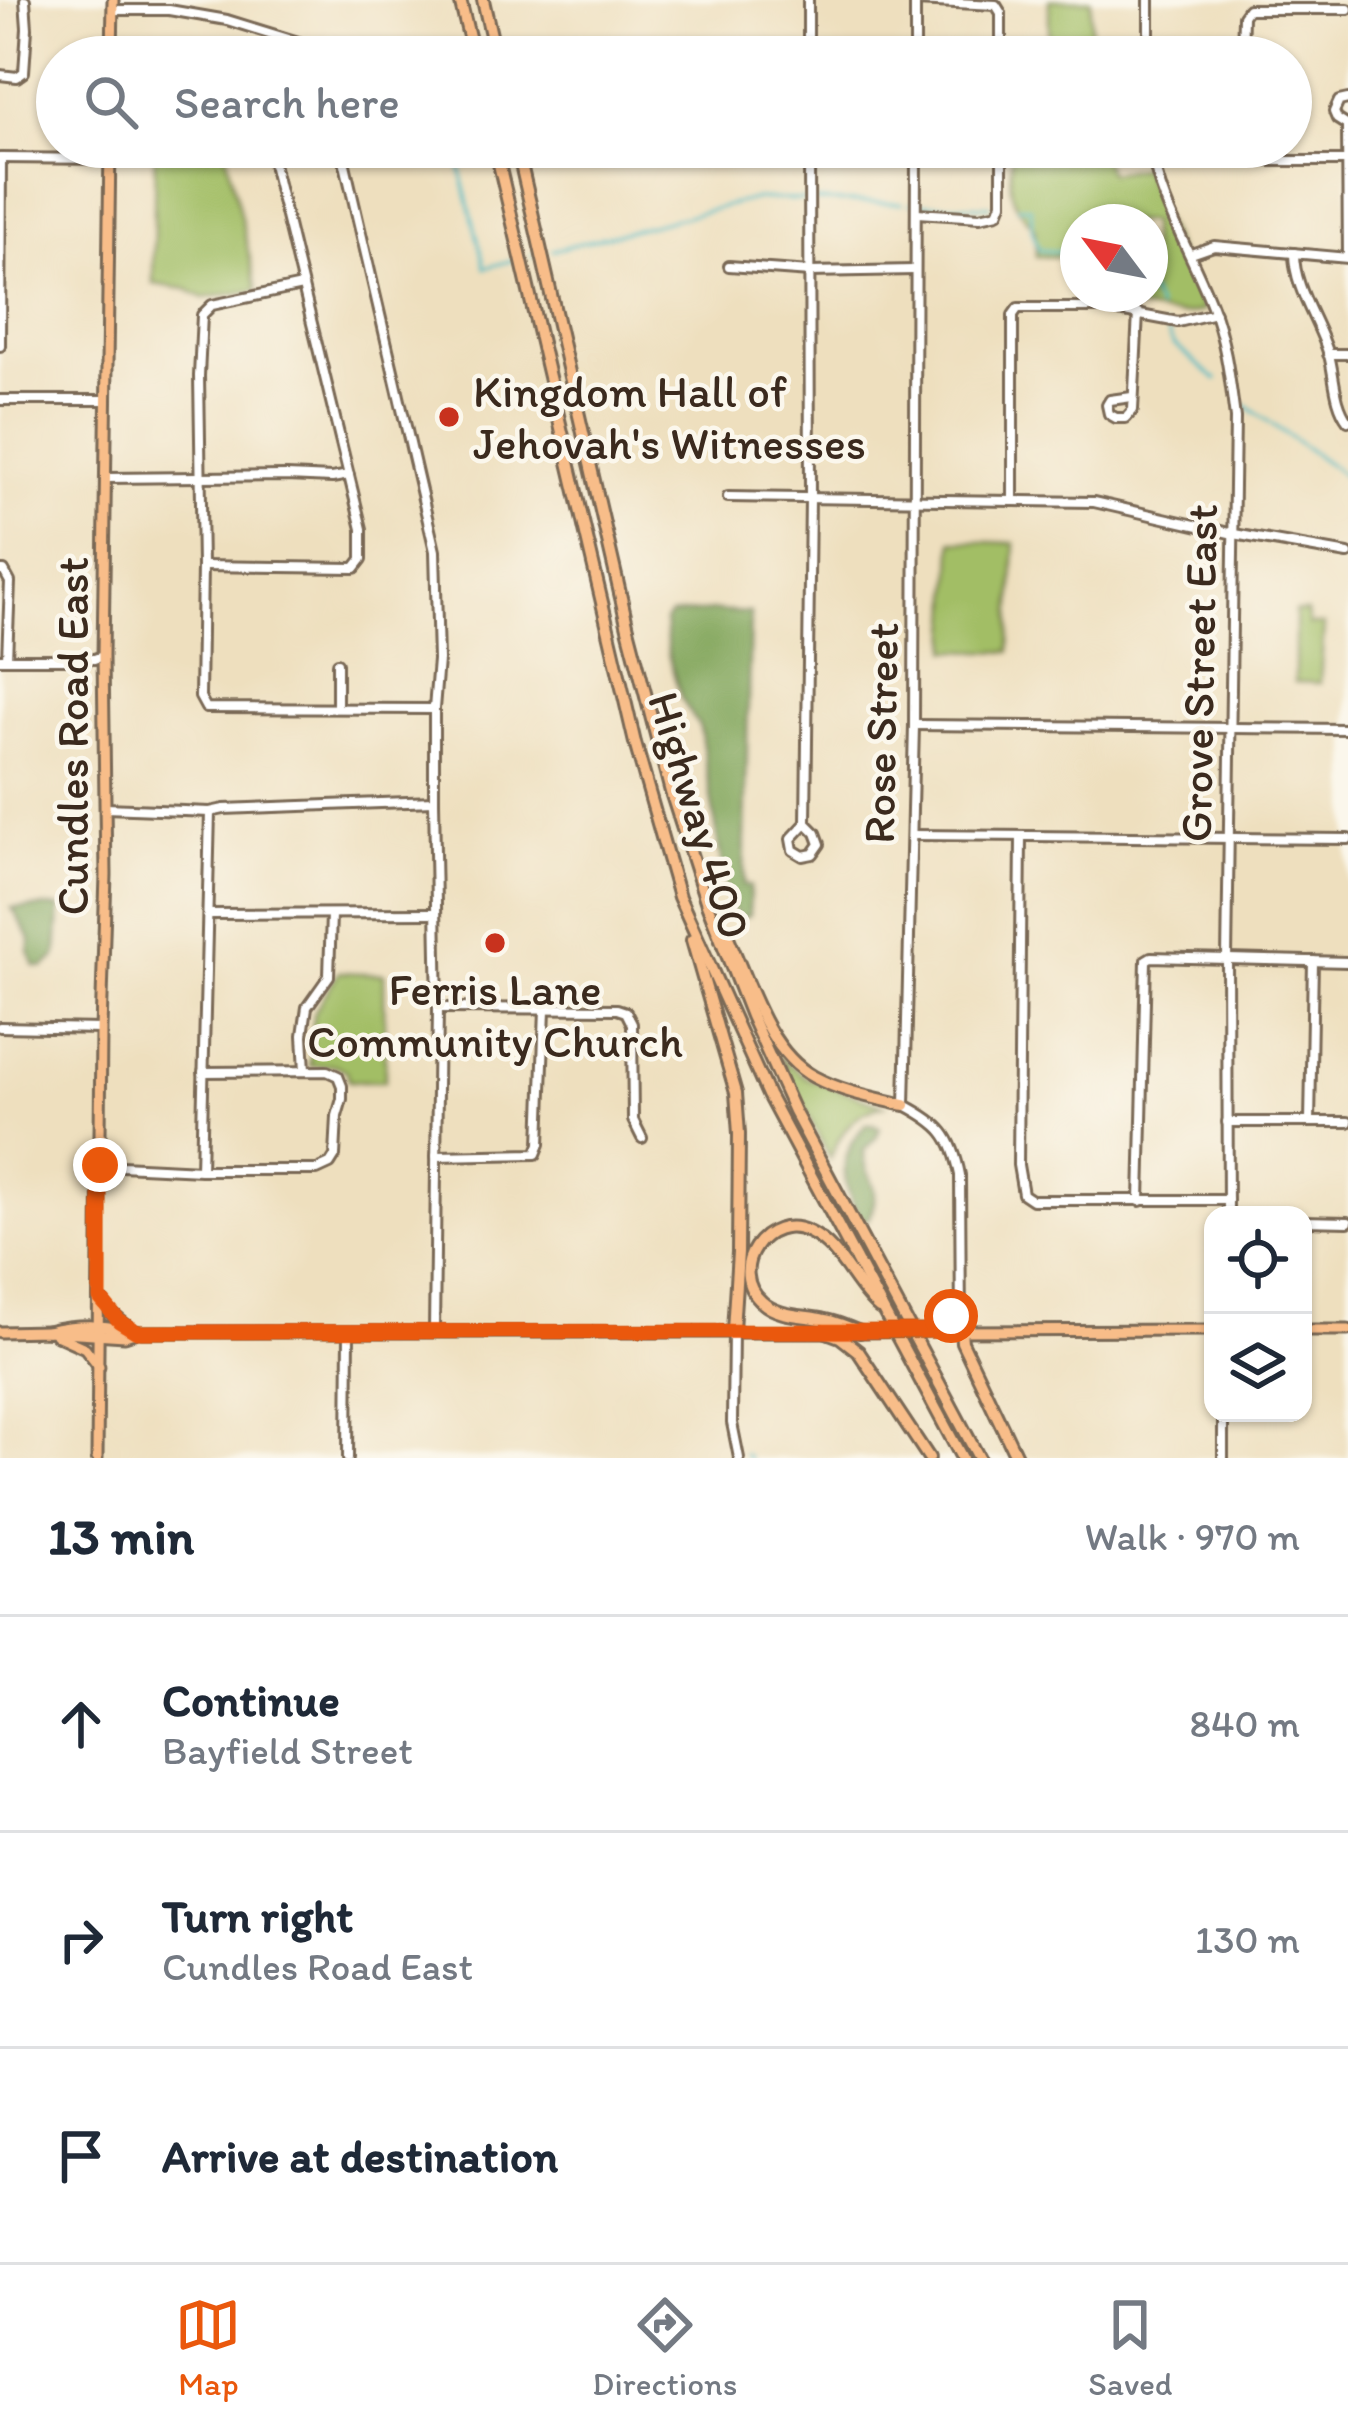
<!DOCTYPE html>
<html lang="en">
<head>
<meta charset="utf-8">
<style>
  :root { --surface:#fff; --page:#f6f6f7; --text:#1f2937; --muted:#747a83; --line:#e0e1e3; --accent:#ea580c }
  body { margin:0; font-family:Itim,sans-serif; background:var(--page); color:var(--text) }
  .controls { position:absolute; right:36px; bottom:36px; display:grid; overflow:hidden; border-radius:24px; box-shadow:0 3px 9px #0004 }
  .controls button { width:108px; height:108px; display:grid; place-items:center; padding:0; border:0; border-bottom:3px solid var(--line); background:var(--surface); color:var(--text); font:60px sans-serif }
  .compass { position:absolute; left:1060px; top:204px; width:108px; height:108px; border-radius:50%; background:var(--surface); box-shadow:0 3px 9px #0004; rotate:302deg }
  .stop { position:absolute; width:36px; height:36px; margin:-27px; border:9px solid #ea580c; border-radius:50%; background:#fff }
  .stop.end { background:#ea580c; border-color:#fff; box-shadow:0 3px 12px #0008 }
  .list { margin:0; padding:0; list-style:none }
  h2 { display:flex; justify-content:space-between; align-items:center; height:156px; margin:0; padding:0 48px; font-size:51px }
  h2 small { font-size:39px; font-weight:400; color:var(--muted) }
  .list li { display:grid; grid-template-columns:78px 1fr auto; gap:36px; align-items:center; box-sizing:border-box; height:216px; padding:0 48px; border-top:3px solid var(--line) }
  .list b { display:block; font-size:45px; white-space:nowrap }
  .list p { margin:0; font-size:39px; white-space:nowrap; color:var(--muted) }
  .list em { font-size:39px; font-style:normal; color:var(--muted) }
  .icon { flex:none; width:66px; height:66px; fill:none; stroke:currentColor; stroke-width:2; stroke-linecap:round; stroke-linejoin:round }
  .map { position:relative; flex:none; width:1348px; height:1458px; overflow:hidden }
  .search { position:absolute; background:var(--surface); box-shadow:0 3px 9px #0004; left:36px; right:36px; top:36px; height:132px; display:flex; align-items:center; gap:30px; box-sizing:border-box; padding:0 42px; border-radius:66px; color:var(--muted); font-size:45px }
  .sheet { height:804px; background:var(--surface) }
  nav { display:flex; justify-content:space-around; align-items:center; box-sizing:border-box; height:168px; border-top:3px solid var(--line); background:var(--surface); font-size:33px; color:var(--muted) }
  nav a { display:grid; justify-items:center; gap:6px }
  nav .on { color:var(--accent) }
  .map>svg:first-child { display:block }
</style>
</head>
<body>
<div class="map">
<svg width="1348" height="1458" viewBox="0 0 1348 1458">
  <rect width="100%" height="100%" fill="#fbf7ec"/>
  <filter id="ink" filterUnits="userSpaceOnUse"><feTurbulence type="fractalNoise" baseFrequency=".00833" numOctaves="2"/><feDisplacementMap in="SourceGraphic" scale="24" xChannelSelector="R" yChannelSelector="G"/><feConvolveMatrix kernelMatrix="1 2 1 2 8 2 1 2 1" color-interpolation-filters="sRGB"/></filter>
  <filter id="wash" filterUnits="userSpaceOnUse"><feTurbulence type="fractalNoise" baseFrequency=".004" numOctaves="4" result="noise"/><feDisplacementMap in="SourceGraphic" scale="48" xChannelSelector="R" yChannelSelector="G"/><feGaussianBlur stdDeviation="2.7" result="paint"/><feColorMatrix in="noise" values="0 0 0 0 0 0 0 0 0 0 0 0 0 0 0 0 0 1.4 0 .05"/><feComposite in="paint" operator="in"/></filter>
  <g filter="url(#wash)">
    <rect width="100%" height="100%" fill="#eedfbe"/>
    <g fill="#a2be65" stroke="#6e7442" stroke-width="3">
      <rect x="1049" y="0" width="42" height="57"/>
      <path d="M155,147h70l32,143 -53,8 -18,-9 -33,-5z"/>
      <path d="M1012,147h86l11,26 35,-6 15,44 45,99c-26,11 -65,-2 -94,-7v-9h40v-72h-72v35l-42,-1 -1,-28c-30,-31 -25,-40 -23,-81z"/>
      <path d="M953,541l62,2 -5,109 -61,-2z"/>
      <path d="M1295,612h12l2,13h15l-4,58 -25,-1z"/>
      <path d="M339,972l45,2 1,107h-36l-2,-10 -12,-6 -25,1 3,-52z"/>
      <path d="M779,1056l28,22 77,27c-31,7 -43,26 -54,54z"/>
    </g>
    <g fill="#81a55a" stroke="#5e683c" stroke-width="3">
      <path d="M712,611l38,2 -6,272 6,1 -1,30 -8,2 -8,-8 -7,-19 -26,-163 -19,-30 -13,-44 -3,-33 5,-6z"/>
      <path d="M60,907l-3,48 -13,12 -9,-1 -6,-15 2,-11 -19,-32z"/>
      <path d="M866,1124h7l7,4 -4,10 -12,12c0,34 21,29 5,68l-8,3c-20,-39 -25,-64 5,-97z"/>
    </g>
    <g fill="none" stroke-linecap="round" stroke-linejoin="round">
      <g stroke="#4ab9c2" stroke-width="3">
        <path d="M455,147l30,121 28,-8"/>
        <path d="M815,201l87,2"/>
        <path d="M910,203h1"/>
        <path d="M922,204l68,2"/>
        <path d="M1018,207h13l1,23 7,20 39,3"/>
        <path d="M553,250l200,-51 50,1"/>
        <path d="M532,256l2,-1"/>
        <path d="M1150,292l8,17"/>
        <path d="M1165,326l8,18 44,36"/>
        <path d="M1245,405l103,73"/>
        <path d="M744,1454l5,4"/>
      </g>
    </g>
  </g>
  <g filter="url(#ink)">
    <g fill="none" stroke-linecap="round" stroke-linejoin="round">
      <defs>
        <g id="minor">
          <path d="M1149,0v57"/>
          <path d="M915,1l81,4 5,8v44"/>
          <path d="M915,1v56"/>
          <path d="M113,10h56l58,10 81,25 9,12"/>
          <path d="M808,57v-57"/>
          <path d="M1242,57l1,-41 5,-7h100"/>
          <path d="M0,75l17,2 7,-5 3,-44 -2,-28"/>
          <path d="M1348,99l-9,2 -5,11 3,7 11,7"/>
          <path d="M1347,126l1,132"/>
          <path d="M341,147l94,404 3,109 -4,49v92l4,207 -4,323"/>
          <path d="M916,147l-2,578 -9,380c36,19 47,30 55,70l1,156"/>
          <path d="M1151,147c8,57 41,106 61,159 14,36 18,74 23,112l-8,541 1,256"/>
          <path d="M1242,147v7l6,7h100"/>
          <path d="M0,158l110,1"/>
          <path d="M917,213l63,4 18,-4 4,-10v-56"/>
          <path d="M1294,253c0,36 25,68 35,102 6,22 5,48 19,66"/>
          <path d="M1191,254l23,-8 134,12"/>
          <path d="M729,266l81,6 104,-2"/>
          <path d="M302,286l-90,19 -10,10 -3,61 3,190 -2,131 6,11 228,1"/>
          <path d="M0,346l1,-188"/>
          <path d="M1328,354h20"/>
          <path d="M1132,397l-22,3 -3,5 2,9 7,4h10l7,-8 5,-97"/>
          <path d="M0,400h107"/>
          <path d="M107,478l180,-2 45,2 17,-3"/>
          <path d="M728,497l366,5 140,32 114,20"/>
          <path d="M1013,501v-186l5,-7h85l75,14 37,-9"/>
          <path d="M202,566l153,2 7,-9v-30l-93,-382"/>
          <path d="M0,571h4l6,11 -3,77"/>
          <path d="M0,659h94l9,-3"/>
          <path d="M337,708v-45"/>
          <path d="M914,725l434,4"/>
          <path d="M106,808l104,4 14,-3 210,-8"/>
          <path d="M806,823l-15,16 2,11 10,6 10,-2 7,-10 -4,-11 -10,-10 4,-325 -1,-351"/>
          <path d="M912,835l436,4"/>
          <path d="M1021,837l-3,328 5,29 9,6h196"/>
          <path d="M208,914l227,-1"/>
          <path d="M438,1008l179,1 9,3 6,12 1,96 9,18"/>
          <path d="M0,1027l101,2"/>
          <path d="M305,1071l-2,-36 4,-28 22,-31 2,-62"/>
          <path d="M1227,1122h121"/>
          <path d="M1310,1122l3,-161"/>
          <path d="M436,1156l100,-2 4,-10 5,-135"/>
          <path d="M101,1165l100,5h116l13,-6 5,-8 2,-40 5,-17v-13l-4,-10 -11,-5 -124,1"/>
          <path d="M201,1170l9,-358"/>
          <path d="M1140,1201l6,-241 5,-3 197,5"/>
          <path d="M1303,1221l45,1"/>
          <path d="M733,1330l-1,93 7,35"/>
          <path d="M938,1331l13,-15 6,-14"/>
          <path d="M348,1458l1,-126"/>
          <path d="M1223,1458v-45"/>
        </g>
        <g id="major">
          <path d="M112,57l1,-57"/>
          <path d="M101,1300l9,12 17,14"/>
          <path d="M1303,1330h45"/>
          <path d="M47,1331c32,-8 61,-6 94,1h715"/>
          <path d="M938,1331l275,-1"/>
          <path d="M0,1332l47,-1 78,5 12,-4"/>
          <path d="M56,1335l29,13 14,18"/>
          <path d="M97,1458l4,-429 5,-154 -3,-219 7,-509"/>
        </g>
        <g id="highway">
          <path d="M460,0l14,57"/>
          <path d="M483,0l13,57"/>
          <path d="M495,147l140,596 44,154 89,198 194,363"/>
          <path d="M517,147l111,481 43,164 36,112 44,112 43,95 185,347"/>
          <path d="M719,922l8,13c21,46 40,117 87,142 28,15 61,21 91,28"/>
          <path d="M692,940l44,153 3,41 -1,118 -5,78"/>
          <path d="M824,1331l16,6 18,14 71,107"/>
          <path d="M961,1331l1,11 55,116"/>
          <path d="M860,1332c-11,-4 -23,-10 -35,-12 -21,-5 -47,-3 -63,-18 -37,-32 4,-91 47,-70 32,15 44,54 70,76"/>
        </g>
      </defs>
      <use href="#minor" stroke="#7a6956" stroke-width="14"/>
      <use href="#major" stroke="#7a6956" stroke-width="15"/>
      <use href="#highway" stroke="#7a6956" stroke-width="16"/>
      <use href="#minor" stroke="#fff" stroke-width="8"/>
      <use href="#major" stroke="#f8bd89" stroke-width="9"/>
      <use href="#highway" stroke="#f8bd89" stroke-width="10"/>
      <defs>
        <path id="major-bridge" d="M860,1332l78,-1"/>
      </defs>
      <use href="#major-bridge" stroke="#7a6956" stroke-width="15" stroke-linecap="butt"/>
      <use href="#major-bridge" stroke="#f8bd89" stroke-width="9"/>
    </g>
  </g>
  <g fill="none" stroke-linecap="round" stroke-linejoin="round" filter="url(#ink)">
    <path stroke="#ea580c" stroke-width="15" d="M100,1165v133l19,23 18,11 801,-1 13,-15"/>
  </g>
  <g fill="#c8321e" stroke="#fbf7ec" stroke-width="4.5">
    <circle cx="449" cy="417" r="12"/>
    <circle cx="495" cy="943" r="12"/>
  </g>
  <g text-anchor="middle" dominant-baseline="central" stroke-width="9" stroke-linejoin="round" paint-order="stroke">
    <g font-size="45" fill="#3b2a1e" stroke="#fbf7ec" text-anchor="start">
      <text x="473" y="391">Kingdom Hall of<tspan x="473" dy="52">Jehovah's Witnesses</tspan></text>
      <text x="495" y="989" text-anchor="middle">Ferris Lane<tspan x="495" dy="52">Community Church</tspan></text>
    </g>
    <g font-size="45" fill="#3b2a1e" stroke="#fbf7ec">
      <text transform="translate(1198 673) rotate(-89)">Grove Street East</text>
      <text transform="translate(880 733) rotate(-89)">Rose Street</text>
      <text transform="translate(72 736) rotate(-90)">Cundles Road East</text>
      <text transform="translate(700 815) rotate(73)">Highway 400</text>
    </g>
  </g>
</svg>
<div class="controls">
<button><svg class="icon" aria-label="locate" viewBox="0 0 24 24"><circle cx="12" cy="12" r="6"/><path d="M12 2v4M12 18v4M2 12h4M18 12h4"/></svg></button>
<button><svg class="icon" aria-label="layers" viewBox="0 0 24 24"><path d="M12 4l9 5-9 5-9-5zM3 14l9 5 9-5"/></svg></button>
</div>
<svg class="compass" viewBox="-18 -18 36 36"><path d="M0-13l5 13h-10z" fill="#e53935"/><path d="M0 13l5-13h-10z" fill="#747a83"/></svg>
<div class="stop" style="left:951px;top:1316px"></div>
<div class="stop end" style="left:100px;top:1165px"></div>
<div class="search"><svg class="icon" aria-label="search" viewBox="0 0 24 24"><circle cx="10" cy="10" r="6"/><path d="M15 15l6 6"/></svg>Search here</div>
</div>
<section class="sheet">
<h2>13 min<small>Walk · 970 m</small></h2>
<ul class="list">
<li><svg class="icon" aria-label="ahead" viewBox="0 0 24 24"><path d="M12 20V5M6 11l6-6 6 6"/></svg><div><b>Continue</b><p>Bayfield Street</p></div><em>840 m</em></li>
<li><svg class="icon" aria-label="right" viewBox="0 0 24 24"><path d="M7 20v-9h11M14 6l5 5-5 5"/></svg><div><b>Turn right</b><p>Cundles Road East</p></div><em>130 m</em></li>
<li><svg class="icon" aria-label="arrive" viewBox="0 0 24 24"><path d="M6 21V4h12l-3 4 3 4H6"/></svg><div><b>Arrive at destination</b></div></li>
</ul>
</section>
<nav>
<a class="on"><svg class="icon" aria-label="map" viewBox="0 0 24 24"><path d="M3 6l6-2 6 2 6-2v14l-6 2-6-2-6 2zM9 4v14M15 6v14"/></svg>Map</a>
<a><svg class="icon" aria-label="directions" viewBox="0 0 24 24"><path d="M12 3l9 9-9 9-9-9zM9 14v-3h6M13 9l2 2-2 2"/></svg>Directions</a>
<a><svg class="icon" aria-label="saved" viewBox="0 0 24 24"><path d="M7 4h10v16l-5-4-5 4z"/></svg>Saved</a>
</nav>
</body>
</html>
